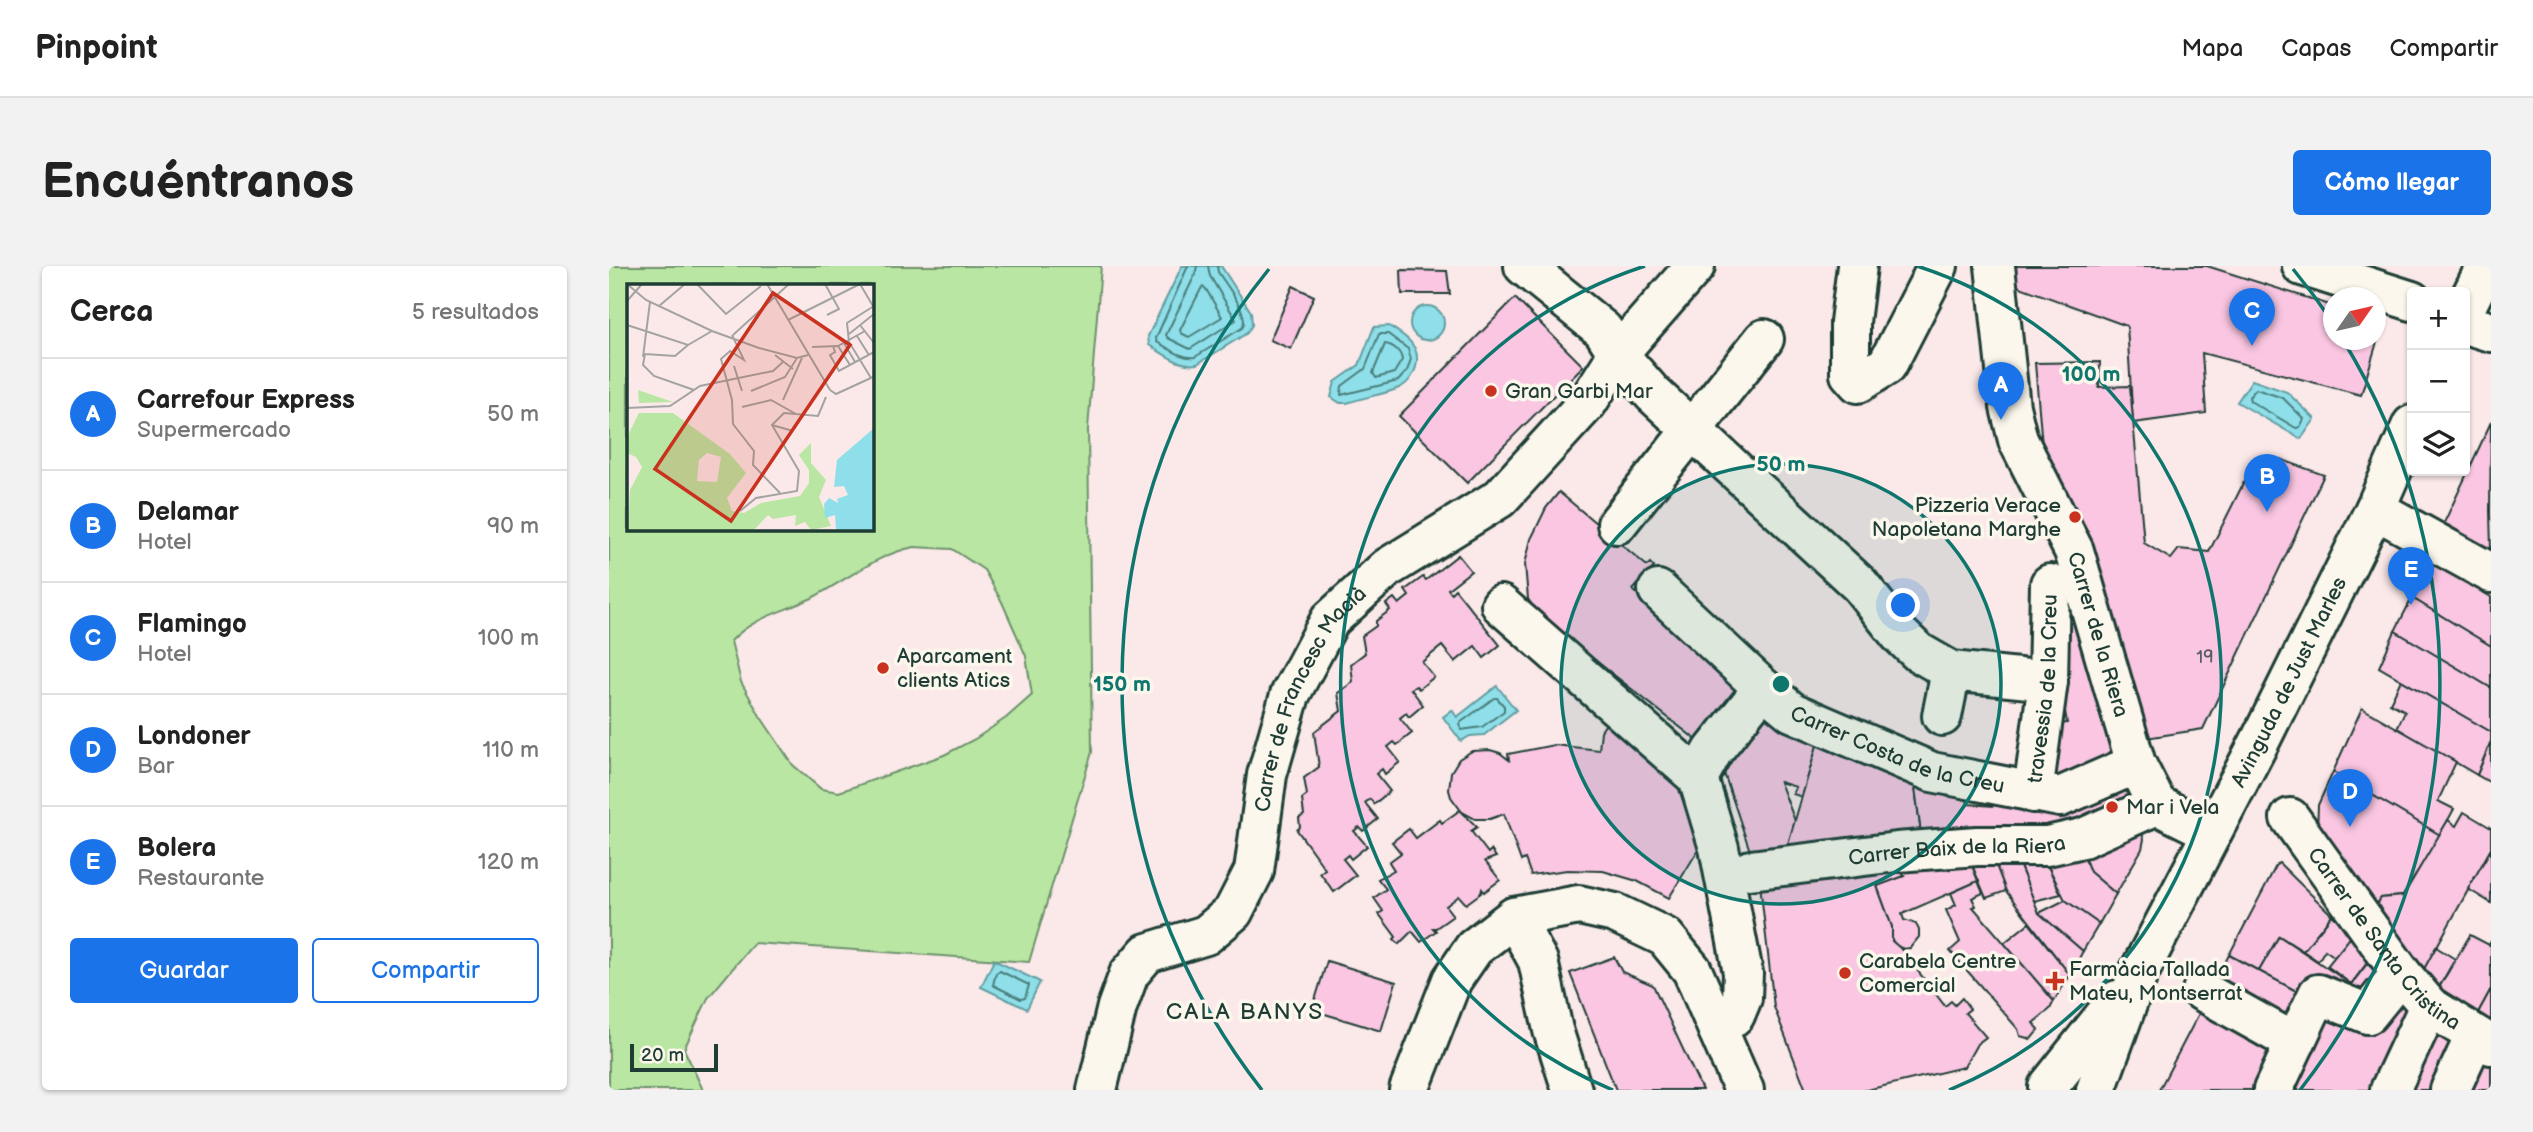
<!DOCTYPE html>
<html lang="es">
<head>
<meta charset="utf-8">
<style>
  :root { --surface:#fff; --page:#f2f2f2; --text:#222; --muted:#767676; --line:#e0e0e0; --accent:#1a73e8 }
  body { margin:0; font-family:"Balsamiq Sans",sans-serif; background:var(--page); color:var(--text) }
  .controls { position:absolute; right:21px; top:21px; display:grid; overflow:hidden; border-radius:7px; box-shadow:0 2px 5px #0004 }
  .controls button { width:63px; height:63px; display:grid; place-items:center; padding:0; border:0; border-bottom:2px solid var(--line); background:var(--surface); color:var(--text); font:35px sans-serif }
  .compass { position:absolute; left:1714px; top:21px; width:63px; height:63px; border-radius:50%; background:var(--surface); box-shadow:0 2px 5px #0004; rotate:56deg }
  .scale { position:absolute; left:21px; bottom:18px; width:88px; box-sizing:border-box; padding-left:7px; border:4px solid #1f3d34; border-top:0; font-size:19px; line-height:24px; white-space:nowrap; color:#1f3d34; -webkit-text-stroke:5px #fbf7ec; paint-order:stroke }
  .you { position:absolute; left:1295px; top:340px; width:24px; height:24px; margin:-18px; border:5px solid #fff; border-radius:50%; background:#1a73e8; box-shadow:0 0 0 10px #1a73e833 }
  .badge { display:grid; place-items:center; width:46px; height:46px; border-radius:50%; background:var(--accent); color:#fff; font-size:23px; font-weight:700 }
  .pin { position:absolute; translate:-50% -58px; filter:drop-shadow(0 2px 4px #0008) }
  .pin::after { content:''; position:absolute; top:37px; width:24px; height:21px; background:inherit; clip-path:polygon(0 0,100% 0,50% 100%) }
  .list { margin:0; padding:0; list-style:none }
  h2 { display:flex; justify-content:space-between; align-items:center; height:91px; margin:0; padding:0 28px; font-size:30px }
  h2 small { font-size:23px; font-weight:400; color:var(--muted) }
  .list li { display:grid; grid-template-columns:46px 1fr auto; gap:21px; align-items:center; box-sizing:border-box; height:112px; padding:0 28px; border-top:2px solid var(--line) }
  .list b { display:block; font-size:26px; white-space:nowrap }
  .list p { margin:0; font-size:23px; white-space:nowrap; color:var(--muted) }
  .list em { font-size:23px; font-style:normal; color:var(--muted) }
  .actions { display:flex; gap:14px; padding:21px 28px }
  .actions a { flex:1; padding:16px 0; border:2px solid var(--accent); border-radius:7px; text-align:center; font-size:24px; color:var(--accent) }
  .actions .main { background:var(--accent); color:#fff }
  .icon { flex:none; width:38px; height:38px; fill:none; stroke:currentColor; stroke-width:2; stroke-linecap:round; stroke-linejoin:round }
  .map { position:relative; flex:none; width:1882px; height:824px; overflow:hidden; border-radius:7px }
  header { display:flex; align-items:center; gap:42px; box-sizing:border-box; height:98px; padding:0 35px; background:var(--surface); border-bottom:2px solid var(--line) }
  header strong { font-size:33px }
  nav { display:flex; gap:38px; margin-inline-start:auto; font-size:24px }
  .intro { display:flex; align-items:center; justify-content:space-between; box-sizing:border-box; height:168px; padding:0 42px }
  h1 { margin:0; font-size:49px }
  .button { padding:18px 32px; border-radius:7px; background:var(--accent); color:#fff; font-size:24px; font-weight:700 }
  main { display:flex; gap:42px; padding:0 42px }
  aside { flex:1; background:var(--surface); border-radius:7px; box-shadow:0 2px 5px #0004 }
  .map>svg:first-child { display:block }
</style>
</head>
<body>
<header>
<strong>Pinpoint</strong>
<nav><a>Mapa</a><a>Capas</a><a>Compartir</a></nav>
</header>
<div class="intro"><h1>Encuéntranos</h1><a class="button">Cómo llegar</a></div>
<main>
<aside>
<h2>Cerca<small>5 resultados</small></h2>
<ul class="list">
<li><span class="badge">A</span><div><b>Carrefour Express</b><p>Supermercado</p></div><em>50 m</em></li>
<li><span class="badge">B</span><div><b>Delamar</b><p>Hotel</p></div><em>90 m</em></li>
<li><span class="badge">C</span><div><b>Flamingo</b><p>Hotel</p></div><em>100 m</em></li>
<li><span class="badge">D</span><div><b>Londoner</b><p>Bar</p></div><em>110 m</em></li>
<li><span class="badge">E</span><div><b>Bolera</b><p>Restaurante</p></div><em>120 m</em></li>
</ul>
<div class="actions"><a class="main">Guardar</a><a>Compartir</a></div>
</aside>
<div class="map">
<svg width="1882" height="824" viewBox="0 0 1882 824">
  <rect width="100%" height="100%" fill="#fbe8e9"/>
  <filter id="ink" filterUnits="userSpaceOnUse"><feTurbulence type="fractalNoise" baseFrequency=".0143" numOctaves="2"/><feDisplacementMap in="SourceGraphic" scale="14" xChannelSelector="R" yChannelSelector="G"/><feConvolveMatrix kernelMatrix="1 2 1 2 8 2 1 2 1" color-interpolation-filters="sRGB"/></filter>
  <g filter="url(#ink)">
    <path fill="#bae6a3" stroke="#6c926c" stroke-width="2" fill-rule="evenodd" d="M0,0h492l-13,163 4,323 -63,210 -275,-19 -46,55 -24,51 19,41h-94zM19,19h243v243h-243zM305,281l38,2 32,21 18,32 24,54 6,39 -26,23 -31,21 -31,16 -105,37 -18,-3 -28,-24 -33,-49 -19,-34 -10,-41c22,-24 52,-29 81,-43 35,-18 63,-43 102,-51z"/>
    <g fill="#8edfe9" stroke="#629ea1" stroke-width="2">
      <path d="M573,0h39l30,46 1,13 -5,8 -50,31c-18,3 -33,-10 -48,-19l-1,-9z"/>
      <circle cx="818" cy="57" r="17"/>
      <path d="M780,60c16,10 33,20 27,41 -2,8 -8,17 -17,21 -16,7 -35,9 -52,15h-7l-9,-6 4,-15 24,-17 15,-38z"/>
      <path d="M1643,114l35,12 28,27 -14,20 -64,-37z"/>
      <path d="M888,420l19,24 -32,25 -14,1 -9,5 -18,-24 9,-7 5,7z"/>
      <path d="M385,694l46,22 -13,27 -46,-22z"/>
    </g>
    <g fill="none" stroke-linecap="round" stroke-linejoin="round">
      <g stroke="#4b7e7c" stroke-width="2">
        <path d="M579,0l-32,72 1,4c12,6 24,17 38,15l47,-29c9,-13 -16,-43 -24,-56l-1,-6"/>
        <path d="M588,0l-2,9 -29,60 2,3 22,11 46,-29 -26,-44 -2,-10"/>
        <path d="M593,21l4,2 16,28 -33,20 -8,-4 -1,-3z"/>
        <path d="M770,68h9l20,15 3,10 -4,12 -9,10 -57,14 1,-9 23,-17z"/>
        <path d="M776,78c9,1 16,8 17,16l-8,13 -18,5 -3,-5z"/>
        <path d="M1647,123l27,9 21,21 -4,8 -4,1 -46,-27 -1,-4z"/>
        <path d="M885,432h3l7,8v5l-22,16 -21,3 -1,-7z"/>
        <path d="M391,705l29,14 -4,13 -4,1 -28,-14 3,-12z"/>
      </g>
    </g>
    <g fill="#fac6e2" stroke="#1f3d34" stroke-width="2">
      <path d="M1406,0h192l126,40v34h42v-20l8,2 -22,73 -159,-42 4,60 -73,10 -6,-97 -118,-43z"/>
      <path d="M792,4l46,1 3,23h-48z"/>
      <path d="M684,20l21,10 -23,53 -21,-9z"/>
      <path d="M906,32l68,68 -116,117 -68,-67z"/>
      <path d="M1491,96l-1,25 31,-1 14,157 27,16 8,-10 30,3 45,-90 23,10 3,-13 44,16 -121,254 -63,10 -96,-270 -9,-106z"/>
      <path d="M1882,156l-1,89 1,39 -47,-27z"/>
      <path d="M950,226l88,74 3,-3 4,4 -21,23 107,100 -41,52 -160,-126 -11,-17 -3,-35 6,-25 15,-31z"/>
      <path d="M849,289l13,16 -23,18 3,4 4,-4 45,56 -16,13 -9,-12 -20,16 -13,-16 -20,16 12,15 -15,12 -3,-3 -5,3 12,16 -14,12 -3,-4 -6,5 12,15 -15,12 -3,-3 -6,5 12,15 -15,12 -3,-5 -6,5 14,17 -16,13 -4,-5 -5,4 13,16 -15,12 -4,-4 -5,4 13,15 -16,13 -3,-4 -5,4 13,16 -22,17 -14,-19 5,-4 -28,-39 3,-3 -1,-9 5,-3 -2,-16 5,-4 -3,-17 15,-11 -5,-35 27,-21 -3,-18 15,-11 -2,-18 14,-11 -3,-17 14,-10v-5l14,-11 -4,-6 8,-6 5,6 10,-8 -4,-6 18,-13 3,3z"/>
      <path d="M1819,294l63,37v49l-79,-48z"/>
      <path d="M1456,305l54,193 -67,16v-54l15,-3 -8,-48z"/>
      <path d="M1803,332l79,48v42l-96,-57z"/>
      <path d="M1786,365l96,57v44l-112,-65z"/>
      <path d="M1792,414l90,52v9l-14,34 -80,-47 8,-17 -15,-8z"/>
      <path d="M1159,437l53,29 -19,65 -9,-3 3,-7 -16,-5 15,39 -10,33 -33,3 -31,-93z"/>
      <path d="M1753,442l94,54 -18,39 16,8 -14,26 -107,-63z"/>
      <path d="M1000,453l64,54 27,74 -31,51 -32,-17 -34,-10 -36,-1 -36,5 -6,-16 -4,2 -17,-47 -14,5h-15l-13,-7 -11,-15 -2,-7 2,-18 8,-13 13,-8 18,-1 10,3 9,7 -1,-6 46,-9 45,5 2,-19z"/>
      <path d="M1212,466l93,48 8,61 -137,13z"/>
      <path d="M1881,478h1v39l-14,-8z"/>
      <path d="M1724,506l107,63 -37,61 -22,2 -10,16 -54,-83 1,-26z"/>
      <path d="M1305,514l51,9 3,15 25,2v-3l46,-4 2,16 83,-33 8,22 -95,37h-115z"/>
      <path d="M851,544l17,17 -6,4 17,22 3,-3 5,7 -11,4 15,19 -16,12 -2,-3 -1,4 -15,11 -7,-8 -13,10 7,10 -17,12h-3l3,3 -15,11 -9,-11 -13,13 -5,-5 2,-2 -17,-23 4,-3 -9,-13 12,-9 -8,-10 16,-9 -5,-8 12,-9 -9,-11 17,-13 7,9 24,-18 2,3z"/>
      <path d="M1855,546l27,16v21l-74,133 -46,-68 10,-16 22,-2 45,-76 8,6z"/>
      <path d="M1529,556l6,17 -2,10 -26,45 -26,-22 -11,-28z"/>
      <path d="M1470,578l11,28 26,22 -17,30 -34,-24 -23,-46z"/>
      <path d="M1882,583v54l-23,-14z"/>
      <path d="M1357,585l25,1 15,39 -20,7z"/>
      <path d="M1357,585l12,30 -76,33 2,6 12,4 3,6v7l-9,11 -6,1 -8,-3 -6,-9 2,-10 -15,-41 27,-10 -9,-16z"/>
      <path d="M1405,586l28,2 19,40 -27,7z"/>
      <path d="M1405,586l25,61 44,38 -13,24 -64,-84 -13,-34z"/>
      <path d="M1286,594l9,16 -27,10 15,41v14l8,7 45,58 6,-5 4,4 7,-7 8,11 -5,4 21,24 -9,7 -13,23 -97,23h-61l-32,-83 -15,-132z"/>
      <path d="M1670,597l53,52 -29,36 -24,-15 -20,35 -30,-16 48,-91z"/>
      <path d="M1369,615l5,12 -11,5 4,8 -3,1 81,94 -4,8 -17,14 6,6 -8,10 -11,-3 -2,-7 -68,-78 10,-9 -14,-32 10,-5 -5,-12z"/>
      <path d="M1456,634l34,24 -16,27 -44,-38z"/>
      <path d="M1723,649l21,19 -18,23 -10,-7 -7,11 -15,-10z"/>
      <path d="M1420,657l41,52 -16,26 -50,-58z"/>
      <path d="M1744,668l20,21 -22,29 -24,-18z"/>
      <path d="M1861,669l19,10 2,-4v48l-18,33 -39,-26z"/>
      <path d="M1670,670l72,48 -11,15h-29l-52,-28z"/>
      <path d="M1827,681l19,12 -21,37 -17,-14z"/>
      <path d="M1620,689l82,44 -20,37 -82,-44z"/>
      <path d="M1005,691l8,15 31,13 49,105h-86l-46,-117z"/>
      <path d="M718,695l69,21 -15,49 -69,-21z"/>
      <path d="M1758,698l20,16 -22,29 -25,-10z"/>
      <path d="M1784,722l26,26 -36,76h-102l41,-87z"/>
      <path d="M1882,723v43l-18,-10z"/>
      <path d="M1598,732l83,46 -23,46h-108z"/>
      <path d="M1818,760l35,17 -21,47h-43z"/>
      <path d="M1866,783l16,8v33h-35z"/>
    </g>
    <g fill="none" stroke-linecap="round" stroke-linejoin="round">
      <defs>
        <g id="minor">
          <path d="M915,0l79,64 15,24 35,40 207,191 39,49 19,18 33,19 97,10"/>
          <path d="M1248,0l-7,56v52l8,9 29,-18 51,-99"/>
          <path id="s1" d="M1386,0l15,141 8,33 56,111 62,213 21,41 55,27"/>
          <path d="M1693,0l110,35"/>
          <path d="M1856,43l21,-43"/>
          <path d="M1856,58l26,8"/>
          <path d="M1766,243l116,64"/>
          <path d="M1008,258l147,-185"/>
          <path id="s2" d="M1049,324l105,98 29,24 140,60 128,25 76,-33"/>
          <path d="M892,339l197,173 21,70 24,125 -1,25 -7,17 -17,15"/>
          <path d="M1333,450l9,-45"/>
          <path d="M1089,512l15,-27 50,-63"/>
          <path id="s3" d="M1424,527l15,-112 2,-97"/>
          <path id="s4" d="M1681,552l111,155 28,33 62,39"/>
          <path id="s5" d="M1141,604l147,-18 80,-6h70l36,-8 74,-33"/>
          <path d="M905,651l24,44 15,69 19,60"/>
          <path d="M1593,725l93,52"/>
          <path d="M1439,821l69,-87"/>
          <path id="s6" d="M488,824l20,-83 12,-33 18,-21 59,-18 27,-23 21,-41 13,-96 23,-80 40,-75 57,-52 113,-70 87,-95 31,-49 77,-88"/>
          <path d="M800,824l43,-110 22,-32 40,-31 65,-12 36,8 50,24 27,33 52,120"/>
          <path id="s7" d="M1487,824l42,-116 123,-235 114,-230 37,-84"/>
          <path d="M1664,824l45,-96 50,20 33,-41"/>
          <path d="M1781,824l39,-84"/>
          <path d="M1841,824l25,-54"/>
        </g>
      </defs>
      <use href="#minor" stroke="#1f3d34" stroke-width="44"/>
      <use href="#minor" stroke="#fbf7ec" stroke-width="38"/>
    </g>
  </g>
  <circle cx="1172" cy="418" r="220" fill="#0f766e" fill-opacity=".12"/>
  <g fill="none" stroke="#0f766e" stroke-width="3.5">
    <circle cx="1172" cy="418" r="220"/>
    <path d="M1004 824A439 439 0 0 1 1036 0M1308 0A439 439 0 0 1 1340 824"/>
    <path d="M653 824A659 659 0 0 1 660 3M1684 3A659 659 0 0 1 1722 54M1734 74A659 659 0 0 1 1691 824"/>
  </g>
  <g fill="#c8321e" stroke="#fbf7ec" stroke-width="2.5">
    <circle cx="882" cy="125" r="7"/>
    <circle cx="1466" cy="251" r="7"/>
    <circle cx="274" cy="402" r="7"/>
    <circle cx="1503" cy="541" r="7"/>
    <circle cx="1236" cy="707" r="7"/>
    <path d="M1442.5 704.5h7v7h7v7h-7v7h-7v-7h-7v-7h7z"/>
  </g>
  <g text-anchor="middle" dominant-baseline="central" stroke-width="7" stroke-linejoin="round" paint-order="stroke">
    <g font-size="18" fill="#565f60">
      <text x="1596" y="391">19</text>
    </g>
    <g font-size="21" fill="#1f3d34" stroke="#fbf7ec" text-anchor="start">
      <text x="896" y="125">Gran Garbi Mar</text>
      <text x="1452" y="239" text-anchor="end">Pizzeria Verace<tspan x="1452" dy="24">Napoletana Marghe</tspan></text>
      <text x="288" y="390">Aparcament<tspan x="288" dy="24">clients Atics</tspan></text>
      <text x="1517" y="541">Mar i Vela</text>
      <text x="1250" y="695">Carabela Centre<tspan x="1250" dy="24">Comercial</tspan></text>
      <text x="1460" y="703">Farmàcia Tallada<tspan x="1460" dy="24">Mateu, Montserrat</tspan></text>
    </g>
    <g font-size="21" fill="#1f3d34" stroke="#fbf7ec">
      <text stroke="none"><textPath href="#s1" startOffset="387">Carrer de la Riera</textPath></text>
      <text stroke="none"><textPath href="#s7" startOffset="452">Avinguda de Just Marles</textPath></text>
      <text stroke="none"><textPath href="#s3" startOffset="105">travessia de la Creu</textPath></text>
      <text stroke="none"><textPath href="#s6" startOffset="476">Carrer de Francesc Macià</textPath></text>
      <text stroke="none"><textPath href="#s2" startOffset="294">Carrer Costa de la Creu</textPath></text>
      <text stroke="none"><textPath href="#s5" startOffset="208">Carrer Baix de la Riera</textPath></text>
      <text stroke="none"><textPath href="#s4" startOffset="154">Carrer de Santa Cristina</textPath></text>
    </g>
    <g font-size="23" letter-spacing="2" fill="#1f3d34" stroke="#fbf7ec">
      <text x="636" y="746">CALA BANYS</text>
    </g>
  </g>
  <g transform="translate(18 18)">
    <rect width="247" height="247" fill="#fbe8e9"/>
    <path d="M11,106l35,12 -34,1zM12,129h34l57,41 16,19 -19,25 5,13 12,2 17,-10 39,-7 9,-13v-13l-10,-15 12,-12v20l15,17 -7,17 12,29 -20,4 -6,-8 -10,4 1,-11 -23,4 -5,-4 -14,15h-126l2,-40 12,-23 -6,-10 -9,-4v-16zM80,169l14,4 -4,25 -20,-1 2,-21z" fill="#bae6a3" fill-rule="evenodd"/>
    <path d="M247,144v102h-38l-1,-15 -10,3 -1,-14 5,-6 9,5 -1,-4 11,-4 -4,-9 -10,1 3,-27z" fill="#8edfe9"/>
    <path fill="none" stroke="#a3a4a1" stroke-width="2" d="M0,0l19,16 66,31 47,17 38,10 11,-3M70,0l29,30 35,-28M140,0l63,106M198,0l14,25 -12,6M233,0l13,22M0,17l15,-17M32,22l26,-22M161,36l72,-36M0,41l61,20 24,-14M233,41l14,18M222,50l25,-20M105,51l12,25 -14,-9 -9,8 11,41 1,24 21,27 -1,14 27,28M106,51l56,-51M230,52l12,19M217,59l11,19M61,61l-13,11 -30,-2 -2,11 11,11 40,14M206,62l2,6 -5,3 9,16 35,-19M211,62l12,19M185,63l26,-1 27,-15M148,71l18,14M16,73l7,-55M107,82l8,25M244,94l-22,-36 -2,-19 27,-17M203,106l6,4 37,-17M124,107l34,-14 12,-19M156,116l19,-42M115,123l29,-7 25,14M0,124l43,-2 30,-20 73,-15 11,-10M145,141l21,6M113,227l16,-13 41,-7 2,-20 -27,-46 12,-12 34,3 8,-19"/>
    <path fill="#c8321e" fill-opacity="0.15" stroke="#c8321e" stroke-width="3.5" d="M146,9l77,52 -119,176 -76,-52z"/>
    <rect width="247" height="247" fill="none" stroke="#1f3d34" stroke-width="3.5"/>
  </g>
  <circle cx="1172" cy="418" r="10" fill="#0f766e" stroke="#fbf7ec" stroke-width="3.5"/>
  <g font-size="21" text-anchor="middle" font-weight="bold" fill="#0f766e" stroke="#fbf7ec" stroke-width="7" stroke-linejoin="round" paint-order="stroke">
    <text x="1482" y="115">100 m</text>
    <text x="1172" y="205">50 m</text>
    <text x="513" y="425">150 m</text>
  </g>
</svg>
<div class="controls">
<button>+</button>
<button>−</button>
<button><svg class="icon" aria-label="layers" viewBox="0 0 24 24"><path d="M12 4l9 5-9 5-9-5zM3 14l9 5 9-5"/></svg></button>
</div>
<svg class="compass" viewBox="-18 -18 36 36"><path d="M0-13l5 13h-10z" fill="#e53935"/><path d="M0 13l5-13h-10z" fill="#767676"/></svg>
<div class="scale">20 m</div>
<div class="you"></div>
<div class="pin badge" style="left:1392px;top:154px">A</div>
<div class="pin badge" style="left:1658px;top:246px">B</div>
<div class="pin badge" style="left:1643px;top:80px">C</div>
<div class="pin badge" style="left:1741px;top:561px">D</div>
<div class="pin badge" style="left:1802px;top:339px">E</div>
</div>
</main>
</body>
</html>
